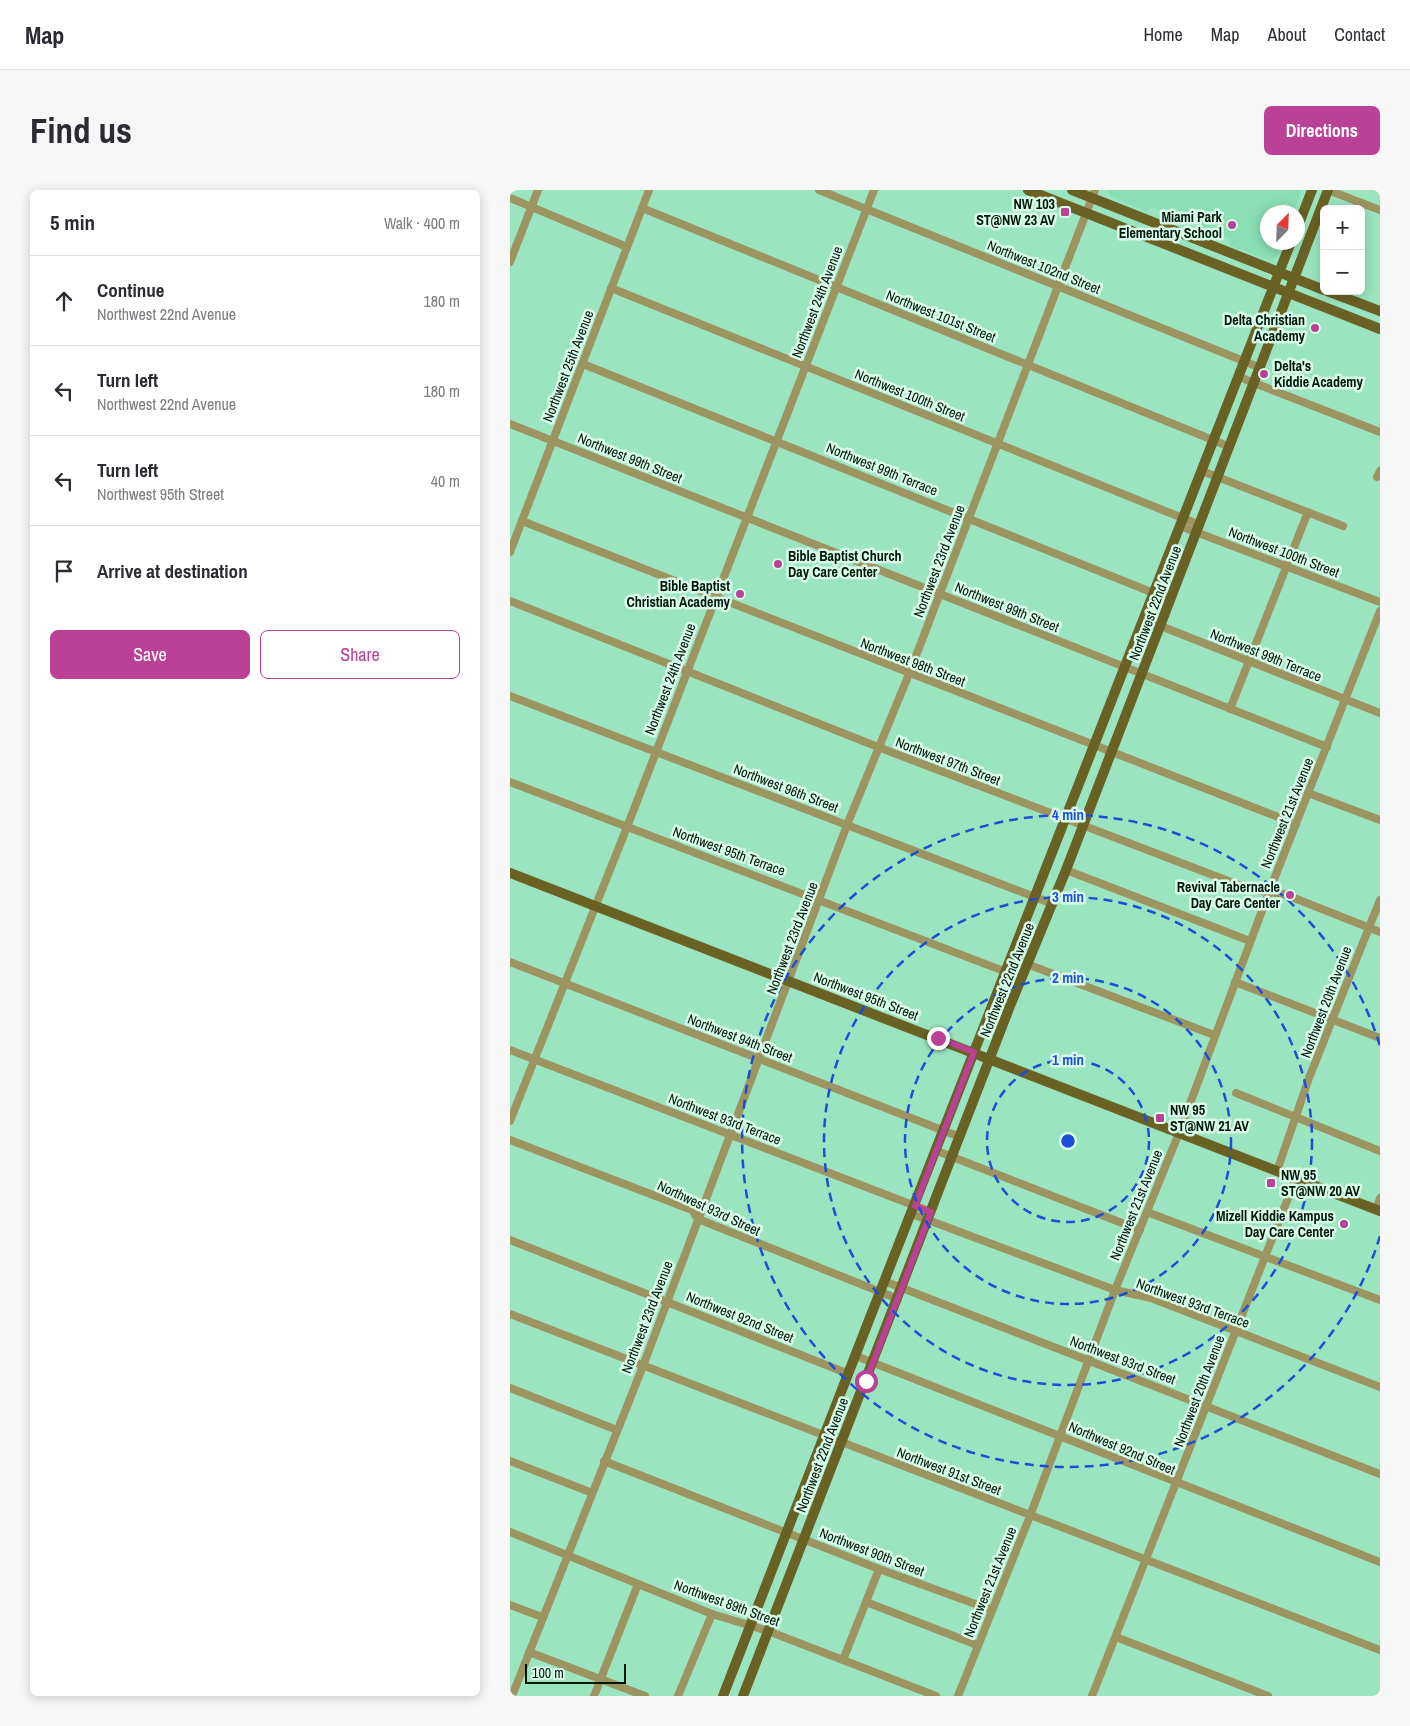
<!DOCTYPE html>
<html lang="en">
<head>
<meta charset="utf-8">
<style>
  :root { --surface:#fff; --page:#f7f7f7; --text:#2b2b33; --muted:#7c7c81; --line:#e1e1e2; --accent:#ba4196 }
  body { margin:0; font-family:"Archivo Narrow",sans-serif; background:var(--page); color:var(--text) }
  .controls { position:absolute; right:15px; top:15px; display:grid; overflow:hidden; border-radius:8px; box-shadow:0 2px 12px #0003 }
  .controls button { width:45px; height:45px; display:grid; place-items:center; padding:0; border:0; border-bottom:1px solid var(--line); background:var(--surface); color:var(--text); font:25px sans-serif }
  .compass { position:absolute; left:750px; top:15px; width:45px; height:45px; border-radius:50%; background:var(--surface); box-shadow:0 2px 12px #0003; rotate:23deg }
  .scale { position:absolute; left:15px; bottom:12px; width:101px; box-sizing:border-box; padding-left:5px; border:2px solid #00160a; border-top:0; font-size:14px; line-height:18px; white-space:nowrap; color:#00160a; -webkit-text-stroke:4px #d8fce9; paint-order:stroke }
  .stop { position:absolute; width:15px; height:15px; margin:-11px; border:4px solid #ba4196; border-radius:50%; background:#fff }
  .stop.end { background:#ba4196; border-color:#fff; box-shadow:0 1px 5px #0008 }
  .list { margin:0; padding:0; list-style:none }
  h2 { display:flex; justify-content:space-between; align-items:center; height:65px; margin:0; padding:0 20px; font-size:21px }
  h2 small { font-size:16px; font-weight:400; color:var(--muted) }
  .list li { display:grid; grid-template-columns:32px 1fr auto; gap:15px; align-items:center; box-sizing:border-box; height:90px; padding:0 20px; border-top:1px solid var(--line) }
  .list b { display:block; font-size:19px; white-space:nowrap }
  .list p { margin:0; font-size:16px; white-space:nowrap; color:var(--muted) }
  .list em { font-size:16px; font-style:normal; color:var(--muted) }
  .actions { display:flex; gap:10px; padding:15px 20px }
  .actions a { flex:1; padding:11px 0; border:1px solid var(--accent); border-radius:8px; text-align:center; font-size:18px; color:var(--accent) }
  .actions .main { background:var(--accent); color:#fff }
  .icon { flex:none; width:28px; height:28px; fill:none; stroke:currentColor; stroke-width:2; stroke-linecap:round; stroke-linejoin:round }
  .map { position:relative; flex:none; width:870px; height:1506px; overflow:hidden; border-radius:8px }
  header { display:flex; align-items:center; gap:30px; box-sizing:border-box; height:70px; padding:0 25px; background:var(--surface); border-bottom:1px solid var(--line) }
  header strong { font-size:24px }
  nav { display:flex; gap:28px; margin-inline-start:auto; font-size:18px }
  .intro { display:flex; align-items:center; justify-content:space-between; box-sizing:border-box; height:120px; padding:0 30px }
  h1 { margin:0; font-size:35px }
  .button { padding:12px 22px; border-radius:8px; background:var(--accent); color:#fff; font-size:18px; font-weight:700 }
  main { display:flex; gap:30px; padding:0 30px }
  aside { flex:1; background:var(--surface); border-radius:8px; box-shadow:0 2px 12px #0003 }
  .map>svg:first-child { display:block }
</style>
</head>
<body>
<header>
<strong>Map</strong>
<nav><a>Home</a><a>Map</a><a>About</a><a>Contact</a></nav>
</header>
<div class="intro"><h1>Find us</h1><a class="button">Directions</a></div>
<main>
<aside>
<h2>5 min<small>Walk · 400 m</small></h2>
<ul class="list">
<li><svg class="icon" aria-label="ahead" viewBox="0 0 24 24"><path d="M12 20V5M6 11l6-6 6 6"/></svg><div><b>Continue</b><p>Northwest 22nd Avenue</p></div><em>180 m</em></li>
<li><svg class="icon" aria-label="left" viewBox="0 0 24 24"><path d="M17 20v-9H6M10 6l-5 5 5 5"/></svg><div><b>Turn left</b><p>Northwest 22nd Avenue</p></div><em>180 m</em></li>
<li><svg class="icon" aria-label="left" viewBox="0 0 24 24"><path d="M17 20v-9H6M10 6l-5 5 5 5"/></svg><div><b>Turn left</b><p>Northwest 95th Street</p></div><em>40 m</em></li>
<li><svg class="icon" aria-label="arrive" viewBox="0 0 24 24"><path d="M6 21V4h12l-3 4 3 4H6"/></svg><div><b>Arrive at destination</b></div></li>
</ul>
<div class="actions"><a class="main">Save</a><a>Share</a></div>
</aside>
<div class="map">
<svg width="870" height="1506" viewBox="0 0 870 1506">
  <rect width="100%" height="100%" fill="#9ae4bf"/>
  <path fill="#8adeb4" d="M598,0h194l-8,22h-26v30l15,1 -6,14 -8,3 -38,-14 -3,-8 -75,-31 -7,4 -36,-15z"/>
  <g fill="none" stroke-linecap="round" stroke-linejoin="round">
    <g stroke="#9c9561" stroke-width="8">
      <path d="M309,0l442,178"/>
      <path d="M818,0l52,20"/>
      <path d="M0,8l117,49"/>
      <path d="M132,18l588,239"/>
      <path d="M0,72l28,-72"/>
      <path d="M101,98l589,237"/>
      <path d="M73,174l588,236"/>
      <path d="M729,187l141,55"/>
      <path d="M0,234l817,323"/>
      <path d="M692,281l141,55"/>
      <path d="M867,287l3,-6"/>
      <path d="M12,331l774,303"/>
      <path d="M670,336l200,76"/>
      <path d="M0,362l139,-362"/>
      <path d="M0,411l368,146 374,143 32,4 96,38"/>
      <path d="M633,429l237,94"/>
      <path d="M0,506l543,208"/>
      <path d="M720,519l78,-197"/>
      <path d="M0,592l512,196"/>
      <path d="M798,603l72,27"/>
      <path d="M556,680l184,71"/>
      <path d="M0,772l450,175"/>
      <path d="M517,774l187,71"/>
      <path d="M725,792l145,56"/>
      <path d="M0,860l421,162"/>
      <path d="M726,903l144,58"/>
      <path d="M0,931l117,-294 247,-637"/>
      <path d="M0,950l182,70 6,9 200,80"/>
      <path d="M427,961l203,79"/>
      <path d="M767,981l32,-93 71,-178"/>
      <path d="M866,1019l4,-11"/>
      <path d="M637,1022l233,88"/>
      <path d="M402,1024l203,76 36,8 229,89"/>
      <path d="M0,1050l339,134"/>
      <path d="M374,1091l496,193"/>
      <path d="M0,1124l870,336"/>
      <path d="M346,1166l524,206"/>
      <path d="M0,1198l107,42"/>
      <path d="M0,1271l80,31"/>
      <path d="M94,1271l275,108 113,41"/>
      <path d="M0,1342l202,82 56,17 168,65"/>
      <path d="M356,1412l111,43"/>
      <path d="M0,1415l32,12"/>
      <path d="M606,1447l152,59"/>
      <path d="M19,1462l116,44"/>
      <path d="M333,1470l36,-91"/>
      <path d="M2,1506l131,-330 204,-541 62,-151 186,-484"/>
      <path d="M84,1506l44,-112"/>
      <path d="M168,1506l34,-82"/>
      <path d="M448,1506l72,-180 85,-226 64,-157 90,-241 111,-281"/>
      <path d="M582,1506l204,-518"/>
    </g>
    <g stroke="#6a6125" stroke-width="10">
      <path d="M518,0l352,139"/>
      <path d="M562,0l252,100"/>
      <path d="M788,36l14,-36"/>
      <path d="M817,101l53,20"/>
      <path d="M0,683l870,338"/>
      <path d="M213,1506c188,-485 377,-969 568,-1454"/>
      <path d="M233,1506l267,-690 56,-136 262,-680"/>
    </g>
  </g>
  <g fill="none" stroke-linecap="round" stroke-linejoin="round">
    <path stroke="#ba4196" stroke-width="6" d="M356,1191l65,-169 -16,-6 59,-154 -36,-14"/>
  </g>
  <g fill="none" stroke="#1d4ed8" stroke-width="2.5" stroke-dasharray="9 6">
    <circle cx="558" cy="951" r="81"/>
    <circle cx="558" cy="951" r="163"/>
    <circle cx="558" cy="951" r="244"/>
    <path d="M870 1046A326 326 0 1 1 870 856"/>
  </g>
  <g fill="#ba4196" stroke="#d8fce9" stroke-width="2">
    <rect x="550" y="17" width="10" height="10" rx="2.5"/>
    <circle cx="722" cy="35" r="5"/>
    <circle cx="805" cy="138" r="5"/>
    <circle cx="754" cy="184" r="5"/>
    <circle cx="268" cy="374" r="5"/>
    <circle cx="230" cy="404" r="5"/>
    <circle cx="780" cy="705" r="5"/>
    <rect x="645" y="923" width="10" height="10" rx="2.5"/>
    <rect x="756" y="988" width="10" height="10" rx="2.5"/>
    <circle cx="834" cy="1034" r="5"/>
  </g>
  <g text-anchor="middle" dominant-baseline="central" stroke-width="5" stroke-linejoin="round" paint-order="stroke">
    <g font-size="14" font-weight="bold" fill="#00160a" stroke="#d8fce9" text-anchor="end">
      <text x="545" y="14">NW 103<tspan x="545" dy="16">ST@NW 23 AV</tspan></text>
      <text x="712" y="27">Miami Park<tspan x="712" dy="16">Elementary School</tspan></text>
      <text x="795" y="130">Delta Christian<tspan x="795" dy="16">Academy</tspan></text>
      <text x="764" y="176" text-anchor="start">Delta's<tspan x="764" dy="16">Kiddie Academy</tspan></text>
      <text x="278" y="366" text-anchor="start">Bible Baptist Church<tspan x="278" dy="16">Day Care Center</tspan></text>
      <text x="220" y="396">Bible Baptist<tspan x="220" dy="16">Christian Academy</tspan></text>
      <text x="770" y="697">Revival Tabernacle<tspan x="770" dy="16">Day Care Center</tspan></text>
      <text x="660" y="920" text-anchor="start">NW 95<tspan x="660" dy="16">ST@NW 21 AV</tspan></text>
      <text x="771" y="985" text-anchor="start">NW 95<tspan x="771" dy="16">ST@NW 20 AV</tspan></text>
      <text x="824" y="1026">Mizell Kiddie Kampus<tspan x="824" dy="16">Day Care Center</tspan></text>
    </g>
    <g font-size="14" fill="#00160a" stroke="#d8fce9">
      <text transform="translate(534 77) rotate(22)">Northwest 102nd Street</text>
      <text transform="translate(307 112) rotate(-69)">Northwest 24th Avenue</text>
      <text transform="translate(431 126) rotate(22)">Northwest 101st Street</text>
      <text transform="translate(58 176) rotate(-69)">Northwest 25th Avenue</text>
      <text transform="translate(400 205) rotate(22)">Northwest 100th Street</text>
      <text transform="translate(120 268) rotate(22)">Northwest 99th Street</text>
      <text transform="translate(372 279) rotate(22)">Northwest 99th Terrace</text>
      <text transform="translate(774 362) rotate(21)">Northwest 100th Street</text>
      <text transform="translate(429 371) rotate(-69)">Northwest 23rd Avenue</text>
      <text transform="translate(645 413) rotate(-69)">Northwest 22nd Avenue</text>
      <text transform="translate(497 417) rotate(22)">Northwest 99th Street</text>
      <text transform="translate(756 465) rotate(22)">Northwest 99th Terrace</text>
      <text transform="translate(403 472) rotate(21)">Northwest 98th Street</text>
      <text transform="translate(160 489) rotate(-69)">Northwest 24th Avenue</text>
      <text transform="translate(438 571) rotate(21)">Northwest 97th Street</text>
      <text transform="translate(276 598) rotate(21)">Northwest 96th Street</text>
      <text transform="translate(777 623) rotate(-68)">Northwest 21st Avenue</text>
      <text transform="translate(219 661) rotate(20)">Northwest 95th Terrace</text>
      <text transform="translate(282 748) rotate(-69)">Northwest 23rd Avenue</text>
      <text transform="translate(497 790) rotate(-68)">Northwest 22nd Avenue</text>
      <text transform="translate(356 806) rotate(21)">Northwest 95th Street</text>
      <text transform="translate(816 812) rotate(-69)">Northwest 20th Avenue</text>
      <text transform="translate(230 848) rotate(21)">Northwest 94th Street</text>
      <text transform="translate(215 929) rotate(21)">Northwest 93rd Terrace</text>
      <text transform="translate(626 1015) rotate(-68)">Northwest 21st Avenue</text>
      <text transform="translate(199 1018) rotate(25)">Northwest 93rd Street</text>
      <text transform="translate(683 1113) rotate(20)">Northwest 93rd Terrace</text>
      <text transform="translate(137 1127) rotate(-69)">Northwest 23rd Avenue</text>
      <text transform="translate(230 1127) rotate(22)">Northwest 92nd Street</text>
      <text transform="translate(613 1170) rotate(21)">Northwest 93rd Street</text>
      <text transform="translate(689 1201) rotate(-69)">Northwest 20th Avenue</text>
      <text transform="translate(612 1258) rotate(23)">Northwest 92nd Street</text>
      <text transform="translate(312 1265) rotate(-69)">Northwest 22nd Avenue</text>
      <text transform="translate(439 1281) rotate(21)">Northwest 91st Street</text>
      <text transform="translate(362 1362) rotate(21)">Northwest 90th Street</text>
      <text transform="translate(480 1392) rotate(-68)">Northwest 21st Avenue</text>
      <text transform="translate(217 1413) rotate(20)">Northwest 89th Street</text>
    </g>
  </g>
  <circle cx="558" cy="951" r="8" fill="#1d4ed8" stroke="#d8fce9" stroke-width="2.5"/>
  <g font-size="15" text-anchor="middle" font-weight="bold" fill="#1d4ed8" stroke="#d8fce9" stroke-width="5" stroke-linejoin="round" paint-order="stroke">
    <text x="558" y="630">4 min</text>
    <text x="558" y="712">3 min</text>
    <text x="558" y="793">2 min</text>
    <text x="558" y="875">1 min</text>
  </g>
</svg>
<div class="controls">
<button>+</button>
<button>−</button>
</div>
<svg class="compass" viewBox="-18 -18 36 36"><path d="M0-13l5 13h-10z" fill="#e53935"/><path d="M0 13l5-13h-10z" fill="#7c7c81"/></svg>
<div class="scale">100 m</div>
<div class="stop" style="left:356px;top:1191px"></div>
<div class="stop end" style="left:428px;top:848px"></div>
</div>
</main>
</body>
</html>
